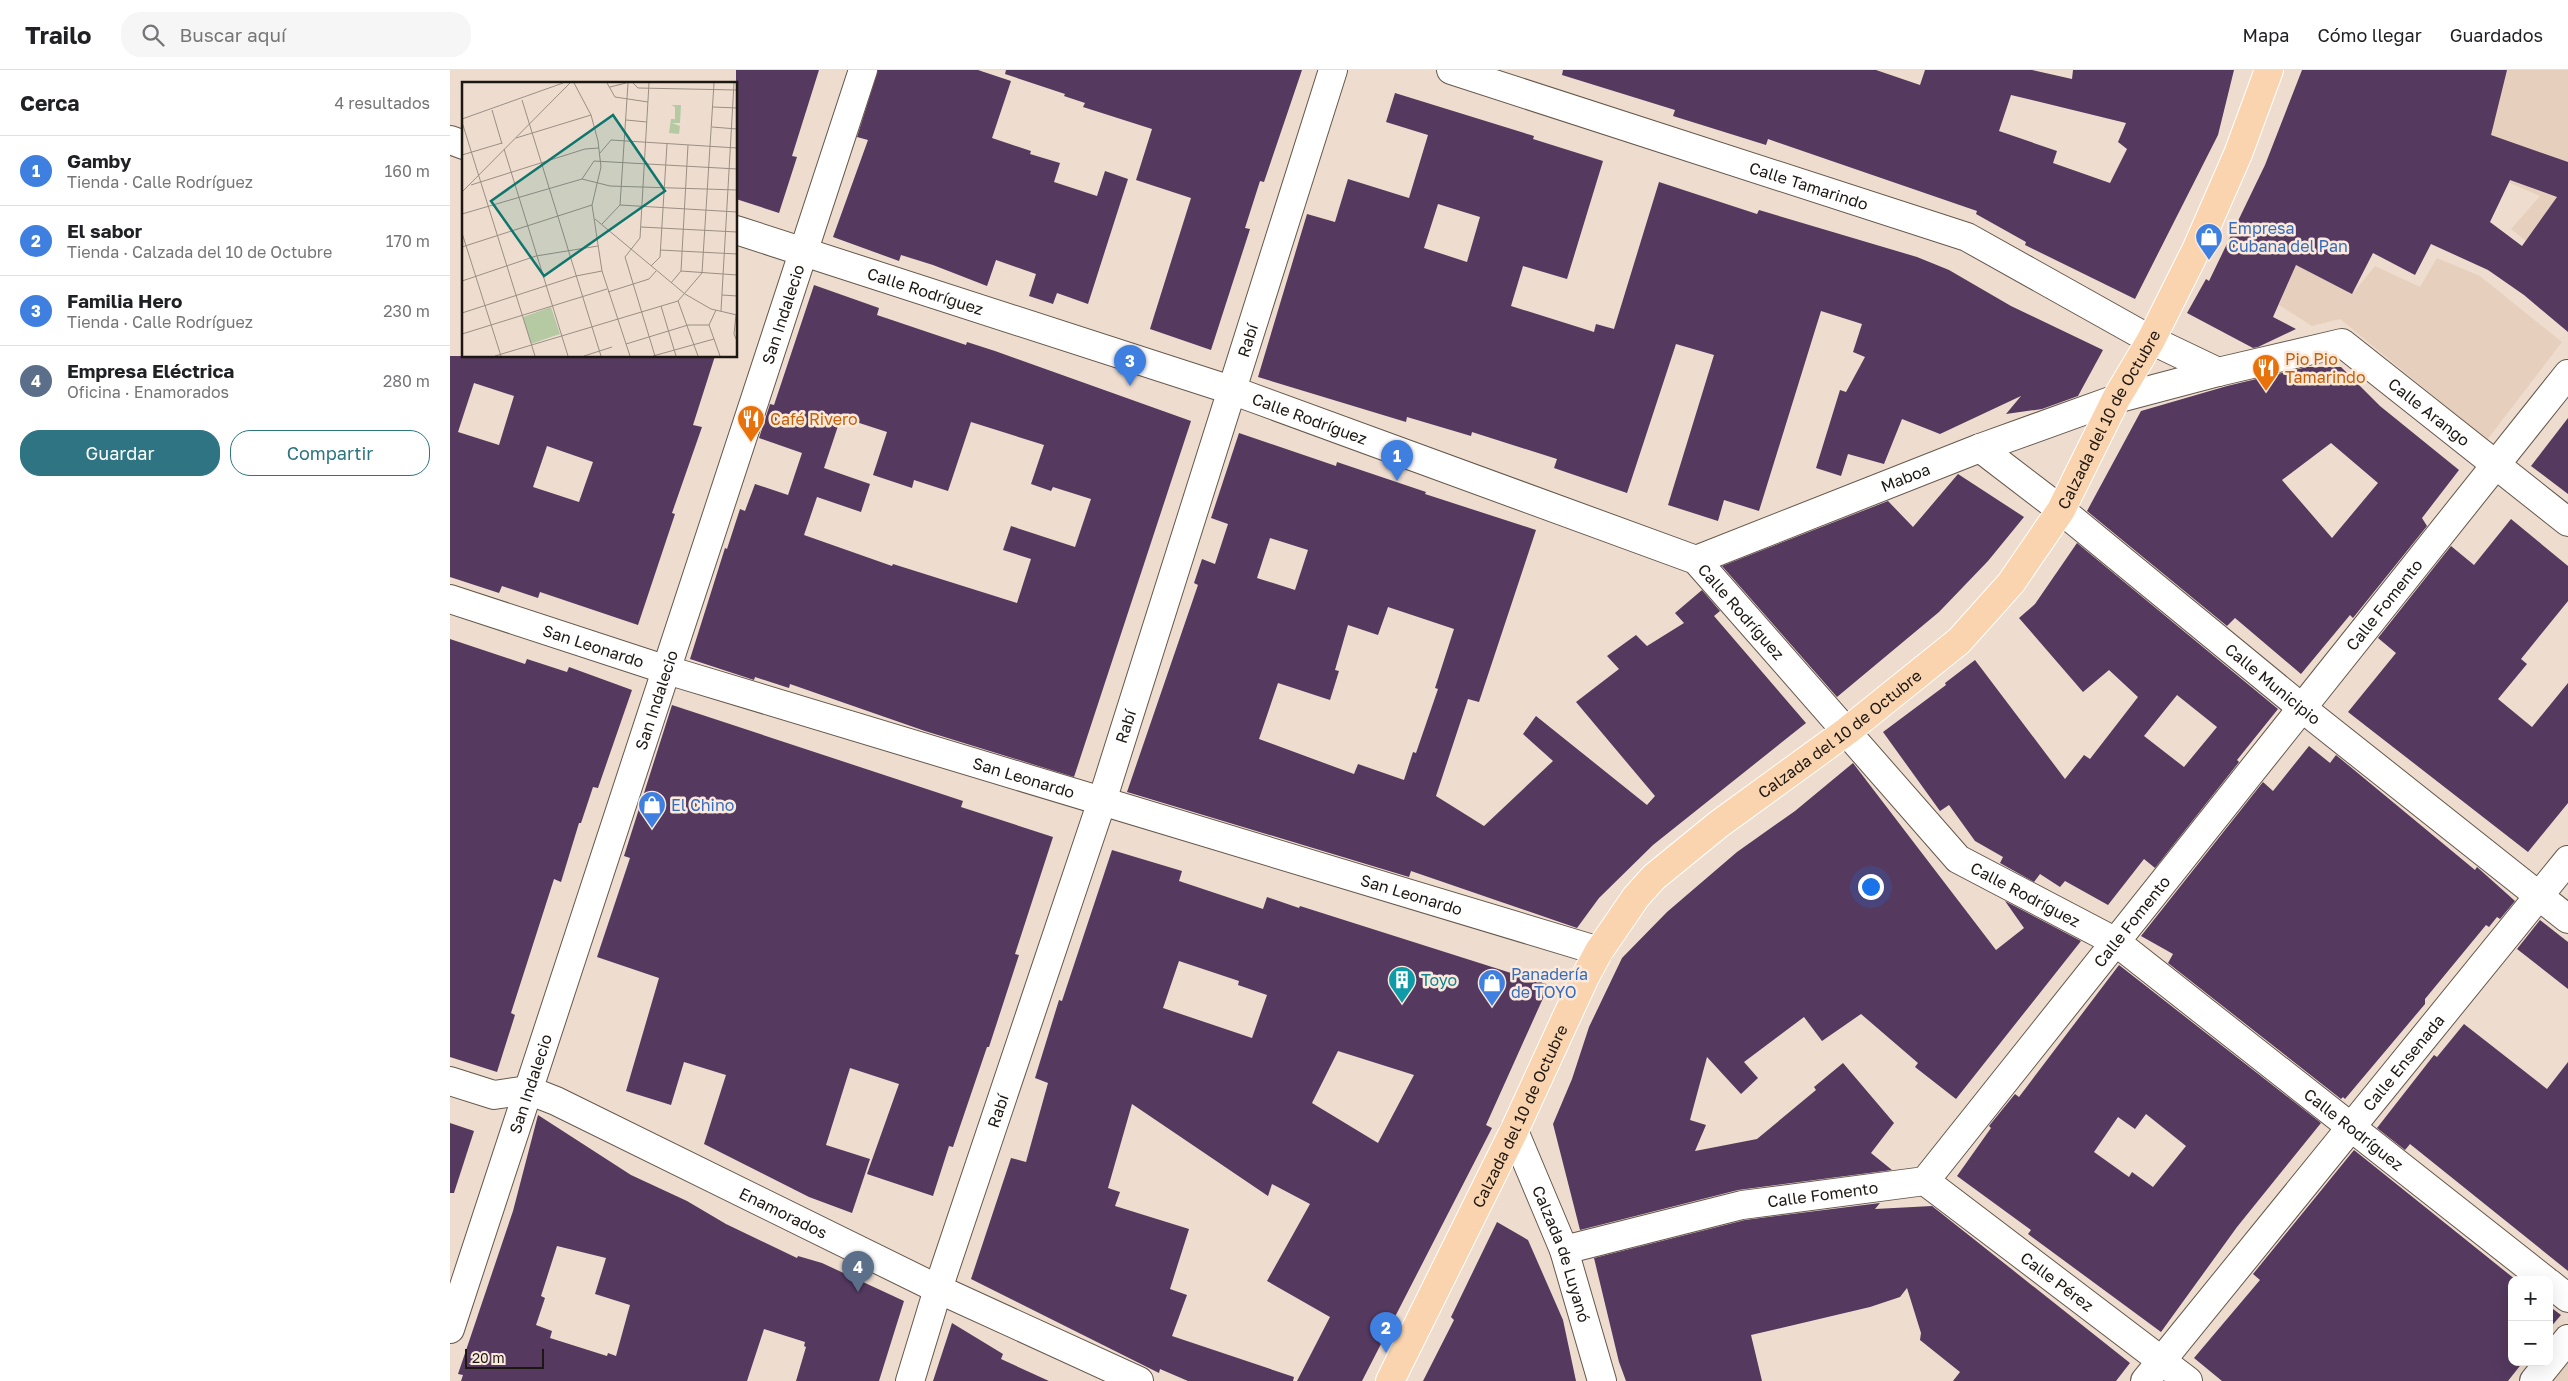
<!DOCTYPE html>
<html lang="es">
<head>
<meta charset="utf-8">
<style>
  :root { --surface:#fff; --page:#f6f6f6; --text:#202124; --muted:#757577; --line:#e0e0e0; --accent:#2e7482 }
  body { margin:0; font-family:"Golos Text",sans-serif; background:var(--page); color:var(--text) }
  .controls { position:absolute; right:15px; bottom:15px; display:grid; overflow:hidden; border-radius:10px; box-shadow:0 5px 20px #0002 }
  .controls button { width:45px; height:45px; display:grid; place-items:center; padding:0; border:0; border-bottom:1px solid var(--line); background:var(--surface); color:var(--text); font:25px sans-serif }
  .scale { position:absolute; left:15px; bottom:12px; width:79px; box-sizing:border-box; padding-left:5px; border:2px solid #1d1712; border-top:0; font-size:14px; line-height:18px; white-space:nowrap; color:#1d1712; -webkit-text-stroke:4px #fbeadc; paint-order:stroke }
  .you { position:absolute; left:1420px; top:816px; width:18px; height:18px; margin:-12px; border:4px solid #fff; border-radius:50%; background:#1a73e8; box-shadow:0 0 0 8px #1a73e833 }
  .badge { display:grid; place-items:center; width:32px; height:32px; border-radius:50%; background:var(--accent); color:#fff; font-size:16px; font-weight:700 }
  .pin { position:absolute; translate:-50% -41px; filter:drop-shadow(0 1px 2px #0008) }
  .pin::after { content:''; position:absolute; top:26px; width:18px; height:15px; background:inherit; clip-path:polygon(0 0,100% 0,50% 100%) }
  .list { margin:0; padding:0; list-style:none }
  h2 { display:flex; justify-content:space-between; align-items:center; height:65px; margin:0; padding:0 20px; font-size:21px }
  h2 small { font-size:16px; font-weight:400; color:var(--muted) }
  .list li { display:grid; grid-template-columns:32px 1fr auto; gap:15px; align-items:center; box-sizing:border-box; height:70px; padding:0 20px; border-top:1px solid var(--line) }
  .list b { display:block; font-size:19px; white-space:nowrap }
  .list p { margin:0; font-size:16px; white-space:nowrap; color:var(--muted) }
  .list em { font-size:16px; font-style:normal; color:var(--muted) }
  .actions { display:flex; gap:10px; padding:15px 20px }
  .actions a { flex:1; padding:11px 0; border:1px solid var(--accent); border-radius:20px; text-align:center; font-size:18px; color:var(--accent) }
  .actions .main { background:var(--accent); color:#fff }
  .icon { flex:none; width:28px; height:28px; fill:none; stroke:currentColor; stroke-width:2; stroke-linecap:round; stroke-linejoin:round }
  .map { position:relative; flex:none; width:2118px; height:1311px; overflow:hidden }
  header { display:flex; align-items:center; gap:30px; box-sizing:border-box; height:70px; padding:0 25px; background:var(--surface); border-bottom:1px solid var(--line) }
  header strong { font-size:24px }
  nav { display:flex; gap:28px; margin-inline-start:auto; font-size:18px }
  .search { width:350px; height:45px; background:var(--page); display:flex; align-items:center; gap:12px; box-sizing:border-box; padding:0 18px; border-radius:20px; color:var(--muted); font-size:19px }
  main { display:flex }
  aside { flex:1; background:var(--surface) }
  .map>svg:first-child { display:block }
</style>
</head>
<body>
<header>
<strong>Trailo</strong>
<div class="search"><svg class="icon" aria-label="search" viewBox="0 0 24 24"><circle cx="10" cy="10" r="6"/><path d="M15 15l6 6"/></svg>Buscar aquí</div>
<nav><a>Mapa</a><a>Cómo llegar</a><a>Guardados</a></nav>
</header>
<main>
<aside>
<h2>Cerca<small>4 resultados</small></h2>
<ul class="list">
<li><span class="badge" style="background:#3f7fe0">1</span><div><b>Gamby</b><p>Tienda · Calle Rodríguez</p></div><em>160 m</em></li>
<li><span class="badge" style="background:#3f7fe0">2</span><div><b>El sabor</b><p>Tienda · Calzada del 10 de Octubre</p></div><em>170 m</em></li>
<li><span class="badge" style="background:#3f7fe0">3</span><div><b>Familia Hero</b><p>Tienda · Calle Rodríguez</p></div><em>230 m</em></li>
<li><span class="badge" style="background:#5c6f8a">4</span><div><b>Empresa Eléctrica</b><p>Oficina · Enamorados</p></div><em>280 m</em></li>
</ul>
<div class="actions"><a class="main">Guardar</a><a>Compartir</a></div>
</aside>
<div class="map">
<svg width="2118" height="1311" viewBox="0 0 2118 1311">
  <rect width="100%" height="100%" fill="#eeddcf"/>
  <g fill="#e6cfbd">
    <path d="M2005,0h113v204l-57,-45 29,-33 -77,-33z"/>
    <path d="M1987,188l43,18 82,66 -75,98 -147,-121 -28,7 -33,-21 17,-40 56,29 23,-28 45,21z"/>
    <path d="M2118,1288v23h-18z"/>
  </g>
  <g fill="#55395f" fill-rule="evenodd">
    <path d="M286,0h83l-27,86 5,1 -18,56 -43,-14z"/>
    <path d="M428,0h100l33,11 -19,57 39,13 -1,3 30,9 -6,19 43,14 8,-25 23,8 -40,125 -31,-11 -4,11 -24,-8 7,-22 -40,-14 -9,26 -54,-21 -32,-10 -2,6 -66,-24 35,-97 -11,-3z"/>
    <path d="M556,0h296l-38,112 -4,-1 -15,47 5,1 -39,121 -61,-21 41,-131 -55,-18 16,-51 -69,-22 2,-4 -21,-7 1,-2 -60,-20z"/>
    <path d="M1113,0h313l44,15 5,-15h107l40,9 1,-9h161l-16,65 -83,164 -110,-54 1,-3 -50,-28 1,-3 -209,-72 -2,6 -93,-29 2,-6 -113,-35zM1561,25l115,28 -8,19 9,7 -17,34 -57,-20 4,-12 -58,-20z"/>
    <path d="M1852,0h205l-16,65 77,27v170l-44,-37 -36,-25 -57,-26 -16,31 -42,-22 -21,41 -56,-29 -23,52 23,12 -38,18 -5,1 -66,-35 19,-34 3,2 56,-116zM2060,110l47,17 -35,49 -32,-24z"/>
    <path d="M945,23l139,43 -1,3 70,22 -36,118 -44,-13 -12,40 83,26 2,-8 18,5 45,-147 98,32 2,-4 158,47 32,13 62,36 92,44 -25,46 -36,13 -36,5 15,-18 -81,38 -38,-15 -18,45 -36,-10 -7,22 -25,-8 24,-78 6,2 19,-35 -12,-5 9,-28 -41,-13 -62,200 -35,-11 -6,21 -50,-16 46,-150 -38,-11 -49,149 -73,-25 3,-9 -85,-27 -1,4 -64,-19 -1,5 -148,-45 49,-163 28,8 13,-43 61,19 19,-63 -42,-13zM988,134l42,13 -13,45 -43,-14z"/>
    <path d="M364,215l65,23 -2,7 89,30 1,-3 28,9 196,70 -117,356 -149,-46 -135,-47 -1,4 -34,-11 -1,3 -64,-21 35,-111 2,1 13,-40 5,2 10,-27 33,11 14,-42 -43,-15 11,-34 4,1zM391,347l46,15 -14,43 39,13 2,-8 34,11 23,-69 73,23 -13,39 20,7 2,-4 38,12 -16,48 -64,-21 -8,24 28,9 -14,44 -124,-39 -1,2 -88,-31 13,-38 44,15 9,-28 -46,-16z"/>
    <path d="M0,286h265l-22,69 9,2 -30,86 3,1 -37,111 -98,-33 -2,6 -36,-12 -3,7 -49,-16zM24,313l40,13 -15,49 -41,-13zM97,376l46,16 -14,40 -46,-15z"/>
    <path d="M1857,297h34l39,39 79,64 -37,48 5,8 -74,92 -3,-3 -49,59 -66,-56 -8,8 -140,-115 54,-100 86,-25zM1881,373l47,40 -46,55 -50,-58z"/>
    <path d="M2118,348v76l-37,-28z"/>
    <path d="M789,363l97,33 1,-4 89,30 -1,2 111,36 -57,172 -11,-3 -32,97 48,30 69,-65 -30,-27 13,-18 111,89 8,-9 -79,-94 43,-33 -12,-13 29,-21 11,11 37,-23 -9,-10 27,-23 18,21 -6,5 92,107 -153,122 -54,53 -22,30 -166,-57 -2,6 -282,-85 71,-207 -4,-2 8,-24 13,5 13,-40 -17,-6zM820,468l38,12 -13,40 -38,-12zM938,537l66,22 -19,59 3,1 -22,64 -3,-1 -9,28 -46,-16 -4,10 -95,-35 19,-56 52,17 9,-29 -4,-1 13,-45 30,10z"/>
    <path d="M1508,404l66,43 -36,44 -49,51 -102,85 -115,-131 166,-65 25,26z"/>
    <path d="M2061,449l57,47v35l-47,58 6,5 -29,35 34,28 36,-44v120l-40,49 -180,-140 48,-59 -18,-15 73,-92 23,19z"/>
    <path d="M1627,473l201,166 -41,51 2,2 -84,106 -11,-9 -36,46 -43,-24 -5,6 -20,-13 -6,8 -34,-19 3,-6 -28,-16 -26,-36 -9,6 -57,-79 63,-47 -1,-2 30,-23 90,119 19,-24 6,4 48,-62 -29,-27 -26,22 -64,-74 16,-14zM1727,625l40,32 -33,40 -40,-31z"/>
    <path d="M0,569l75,25 2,-5 40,13 2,-5 63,23 -34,98 -5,-1 -12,36h-2l-18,59 -7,-3 -43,134 4,2 -18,57 -47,-15z"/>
    <path d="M222,635l291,96 -2,6 92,30 -38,117 4,1 -30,92h-2l-34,100 -4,-1 -16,50 -66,-22 32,-90 -49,-16 -24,77 44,14 -18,54 -43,-16 -105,-53 22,-69 -42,-13 -13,43 -45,-14 33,-113 -62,-21 33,-99 -6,-2z"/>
    <path d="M1859,676l21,17 6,-8 139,115 2,-3 38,34 -15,18 -3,-2 -8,10 -3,-2 -61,74v5l-80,95 -2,-2 -2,2 -173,-136 5,-9 -32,-18 122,-154 10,9z"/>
    <path d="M1403,693l143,187 28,-22 -19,-27 76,40 -125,158 -41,-32 3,-4 -57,-49 -39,27 -18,-24 -60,45 14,16 -17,16 -34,-37 -17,63 16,5 -11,26 62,-12 59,-49 -2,-3 29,-24 51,60 -23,30 21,17 -154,20 -158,40 -27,-106 19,-45 17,-52 33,-69 45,-46 70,-60 58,-41z"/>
    <path d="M662,780l70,21 -3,10 84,28 4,-12 32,11 1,-2 249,79 -63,140 6,3 -130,253h-65l33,-64 -63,-36 43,-77 -38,-20 -4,12 -136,-92 -24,84 12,4 -5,14 74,23 -19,60 17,6 -15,41 122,41 -1,4h-105l-28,-12 -1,4 -188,-94 40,-121 15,4 22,-79 -13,-5 24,-78 3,1zM729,891l60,20 -1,4 29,10 -15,43 -89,-30zM888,981l76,24 -36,68 -66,-40z"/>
    <path d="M2090,850l28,22v47l-51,-40z"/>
    <path d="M1669,895l202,158 -84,104 -76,105 -133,-98 3,-4 -74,-54 34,-48 -2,-2 4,-5 22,-27 4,3zM1696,1044l40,32 -33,41 -21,-15 -3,5 -35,-25 24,-35 17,12z"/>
    <path d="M2014,954l83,65 21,-27v209l-158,-127 -5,6 -28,-22 57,-73 3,2z"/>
    <path d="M88,1045l93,60 56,26 39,23 71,34 1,-2 24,7 82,38 -25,80h-83l10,-34 -2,-1 1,-4 -41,-13 -17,52h-286l2,-6 -5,-1 55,-163zM107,1176l49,12 -11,36 35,11 -14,51 -8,-3 -1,3 -57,-18 2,-7 -16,-6 9,-27 -4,-2z"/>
    <path d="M0,1053l24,8 -20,62h-4z"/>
    <path d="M1904,1080l162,130h-4v82h11l-15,19h-286l-28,-23 66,-78 -7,-6z"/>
    <path d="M1430,1133l-5,6 57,-3 198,157 -14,18h-163l7,-9 -40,-32 1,-7 -14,-45 -7,9 -30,10 -119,28 11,46h-136l-7,-19 -25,-104 151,-38z"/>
    <path d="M1047,1152l31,18 35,80 13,61h-153l31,-61 -3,-3z"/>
    <path d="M2099,1236l12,9 -12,14z"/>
    <path d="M502,1253l51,31 -2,5 48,22h-116z"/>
  </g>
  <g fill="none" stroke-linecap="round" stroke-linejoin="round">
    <defs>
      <g id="street">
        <path id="s1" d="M1001,0l516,167 184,103 67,32"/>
        <path d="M0,70l14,5"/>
        <path id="s2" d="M286,160l498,161 462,169 262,299 158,83 429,338"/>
        <path id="s3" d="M1530,378l81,62 241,198 266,211"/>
        <path id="s4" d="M1246,490l284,-112 136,-49"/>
        <path id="s5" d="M0,529l217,71 932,281"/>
        <path id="s6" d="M0,1011l44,14 34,-5 28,11 382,188 201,92"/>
        <path id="s7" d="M1475,1111l263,200"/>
        <path id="s8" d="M1114,1180l178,-45 183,-24 643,-807"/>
        <path d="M2099,1213l19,15"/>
        <path id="s9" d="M0,1259l413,-1259"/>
        <path id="s10" d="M460,1311l28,-92 164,-488 231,-731"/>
        <path id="s11" d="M1695,1311l423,-521"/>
        <path d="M2084,1311l34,-42"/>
      </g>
      <g id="secondary">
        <path id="s12" d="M1666,329l102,-27 124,-29 226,179"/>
        <path id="s13" d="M1064,1061l50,119 38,131"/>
      </g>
      <g id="primary">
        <path id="s14" d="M940,1311l124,-250 71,-154 14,-26 37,-54 18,-20 65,-53 128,-93 112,-90 52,-58 50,-73 55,-111 35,-59 45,-90 42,-96 31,-84"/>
      </g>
    </defs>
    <use href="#street" stroke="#65574b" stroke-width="30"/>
    <use href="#secondary" stroke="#65574b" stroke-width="30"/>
    <use href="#primary" stroke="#fff" stroke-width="30"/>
    <use href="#street" stroke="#fff" stroke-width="28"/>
    <use href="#secondary" stroke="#fff" stroke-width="28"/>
    <use href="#primary" stroke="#fad4af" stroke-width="28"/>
  </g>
  <defs>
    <symbol id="shop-pin" viewBox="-11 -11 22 30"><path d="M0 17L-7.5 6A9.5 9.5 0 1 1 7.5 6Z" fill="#3f7fe0" stroke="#fbeadc"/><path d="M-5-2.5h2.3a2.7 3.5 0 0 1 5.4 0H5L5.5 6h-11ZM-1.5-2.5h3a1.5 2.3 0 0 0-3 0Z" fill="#fff"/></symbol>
    <symbol id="restaurant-pin" viewBox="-11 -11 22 30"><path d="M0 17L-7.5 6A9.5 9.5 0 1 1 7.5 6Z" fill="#e8710a" stroke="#fbeadc"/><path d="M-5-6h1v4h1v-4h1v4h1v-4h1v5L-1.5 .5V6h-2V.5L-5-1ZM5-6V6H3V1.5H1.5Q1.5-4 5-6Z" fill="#fff"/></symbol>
    <symbol id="building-pin" viewBox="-11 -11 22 30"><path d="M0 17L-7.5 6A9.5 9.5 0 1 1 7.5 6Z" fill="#0f9aa8" stroke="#fbeadc"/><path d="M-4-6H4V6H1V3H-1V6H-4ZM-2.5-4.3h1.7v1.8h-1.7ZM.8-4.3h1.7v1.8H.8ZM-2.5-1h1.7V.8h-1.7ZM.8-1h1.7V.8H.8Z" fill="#fff"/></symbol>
  </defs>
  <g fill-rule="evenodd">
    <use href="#shop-pin" x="1743" y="151" width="32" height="43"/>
    <use href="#restaurant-pin" x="1800" y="282" width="32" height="43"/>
    <use href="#restaurant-pin" x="285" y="333" width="32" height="43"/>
    <use href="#shop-pin" x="186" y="719" width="32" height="43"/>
    <use href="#building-pin" x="936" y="894" width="32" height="43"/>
    <use href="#shop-pin" x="1026" y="897" width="32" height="43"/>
  </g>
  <g text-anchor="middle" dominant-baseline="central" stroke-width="5" stroke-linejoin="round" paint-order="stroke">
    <g font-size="16" fill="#1d1712" stroke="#fbeadc">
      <text stroke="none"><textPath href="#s1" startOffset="376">Calle Tamarindo</textPath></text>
      <text stroke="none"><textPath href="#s2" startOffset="199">Calle Rodríguez</textPath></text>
      <text stroke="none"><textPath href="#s9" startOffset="1068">San Indalecio</textPath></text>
      <text stroke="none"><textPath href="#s10" startOffset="1094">Rabí</textPath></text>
      <text stroke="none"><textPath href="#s12" startOffset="344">Calle Arango</textPath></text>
      <text stroke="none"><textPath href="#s2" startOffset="604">Calle Rodríguez</textPath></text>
      <text stroke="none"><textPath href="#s14" startOffset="1225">Calzada del 10 de Octubre</textPath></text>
      <text stroke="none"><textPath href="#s4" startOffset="225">Maboa</textPath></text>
      <text stroke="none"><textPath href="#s8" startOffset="1105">Calle Fomento</textPath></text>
      <text stroke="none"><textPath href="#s2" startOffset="1084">Calle Rodríguez</textPath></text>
      <text stroke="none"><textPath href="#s5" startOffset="151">San Leonardo</textPath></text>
      <text stroke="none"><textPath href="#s3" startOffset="376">Calle Municipio</textPath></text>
      <text stroke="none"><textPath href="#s9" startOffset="662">San Indalecio</textPath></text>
      <text stroke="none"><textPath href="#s10" startOffset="689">Rabí</textPath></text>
      <text stroke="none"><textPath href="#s14" startOffset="805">Calzada del 10 de Octubre</textPath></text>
      <text stroke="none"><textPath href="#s5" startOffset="601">San Leonardo</textPath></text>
      <text stroke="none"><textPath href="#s5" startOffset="1006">San Leonardo</textPath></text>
      <text stroke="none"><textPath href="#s2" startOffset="1489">Calle Rodríguez</textPath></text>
      <text stroke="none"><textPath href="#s8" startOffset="700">Calle Fomento</textPath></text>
      <text stroke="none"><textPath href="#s11" startOffset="410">Calle Ensenada</textPath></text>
      <text stroke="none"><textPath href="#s9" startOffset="258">San Indalecio</textPath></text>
      <text stroke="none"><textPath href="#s10" startOffset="284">Rabí</textPath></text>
      <text stroke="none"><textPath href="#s14" startOffset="295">Calzada del 10 de Octubre</textPath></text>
      <text stroke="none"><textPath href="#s2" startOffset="1894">Calle Rodríguez</textPath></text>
      <text stroke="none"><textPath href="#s8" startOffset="265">Calle Fomento</textPath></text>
      <text stroke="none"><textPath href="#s6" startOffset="364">Enamorados</textPath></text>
      <text stroke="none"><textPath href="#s13" startOffset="132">Calzada de Luyanó</textPath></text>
      <text stroke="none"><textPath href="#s7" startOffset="166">Calle Pérez</textPath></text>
    </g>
    <g font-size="16" fill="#366cbe" stroke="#fbeadc" text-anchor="start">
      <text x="1778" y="158">Empresa<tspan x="1778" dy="18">Cubana del Pan</tspan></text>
      <text x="221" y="735">El Chino</text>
      <text x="1061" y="904">Panadería<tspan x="1061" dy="18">de TOYO</tspan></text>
    </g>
    <g font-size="16" fill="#c56008" stroke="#fbeadc" text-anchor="start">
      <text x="1835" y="289">Pio Pio<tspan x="1835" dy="18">Tamarindo</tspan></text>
      <text x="320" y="349">Café Rivero</text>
    </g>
    <g font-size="16" fill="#0d838f" stroke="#fbeadc" text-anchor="start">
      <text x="971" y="910">Toyo</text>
    </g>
  </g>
  <g transform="translate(12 12)">
    <rect width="275" height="275" fill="#eeddcf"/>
    <path d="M209,23h10l-1,18h-8l8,3 -1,8 -10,-1 2,-14h4v-12zM89,225l9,27 -29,10 -8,-27z" fill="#b5caa2"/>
    <path fill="none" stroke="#9a8e83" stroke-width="1" d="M112,1l17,32 7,26 3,26 -9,38 10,66 28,85M145,1l8,14 33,5M171,1l5,5 99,2M187,1l-9,155 -15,19 30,99M148,5l16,-4M60,18l79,256M251,25l24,1M30,28l10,34M0,37l101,-36M164,38l21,2M0,40l73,234M250,45l25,2M54,56l75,-23M42,67l64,207M138,71l11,-13 126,8M0,73l40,-12M120,97l12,-18 143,8M9,103l114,-36 14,-1M0,110l108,-109M158,123l117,7M0,132l120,-35 28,7 127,4M133,137l90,75 26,15 26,6M140,142l18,-19 8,-122M179,145l96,5M0,151l39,123M0,165l130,-42M198,168l77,4M189,184l9,-9 7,-113M219,189l56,4M0,199l74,-25 62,-10M209,201l10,-12 7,-126M146,210l41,-13 7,-8M260,213l15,1M216,219l20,55M199,224l15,50M259,229l13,-228M0,231l114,-37 26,-5M274,233l-2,19 3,7M247,243l11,31M247,243l7,-15M0,252l145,-45M164,262l62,-19h21M33,274l183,-55 24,-28 12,-190M122,274l28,-9M191,274l61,-17"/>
    <path fill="#0f766e" fill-opacity="0.15" stroke="#0f766e" stroke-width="2.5" d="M151,33l52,76 -121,85 -53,-75z"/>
    <rect width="275" height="275" fill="none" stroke="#1d1712" stroke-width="2.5"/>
  </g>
</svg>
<div class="controls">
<button>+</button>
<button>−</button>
</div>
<div class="scale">20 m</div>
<div class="you"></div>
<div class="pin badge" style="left:947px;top:411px;background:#3f7fe0">1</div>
<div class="pin badge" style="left:936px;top:1283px;background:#3f7fe0">2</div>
<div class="pin badge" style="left:680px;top:316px;background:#3f7fe0">3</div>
<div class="pin badge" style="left:408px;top:1222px;background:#5c6f8a">4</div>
</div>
</main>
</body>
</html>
